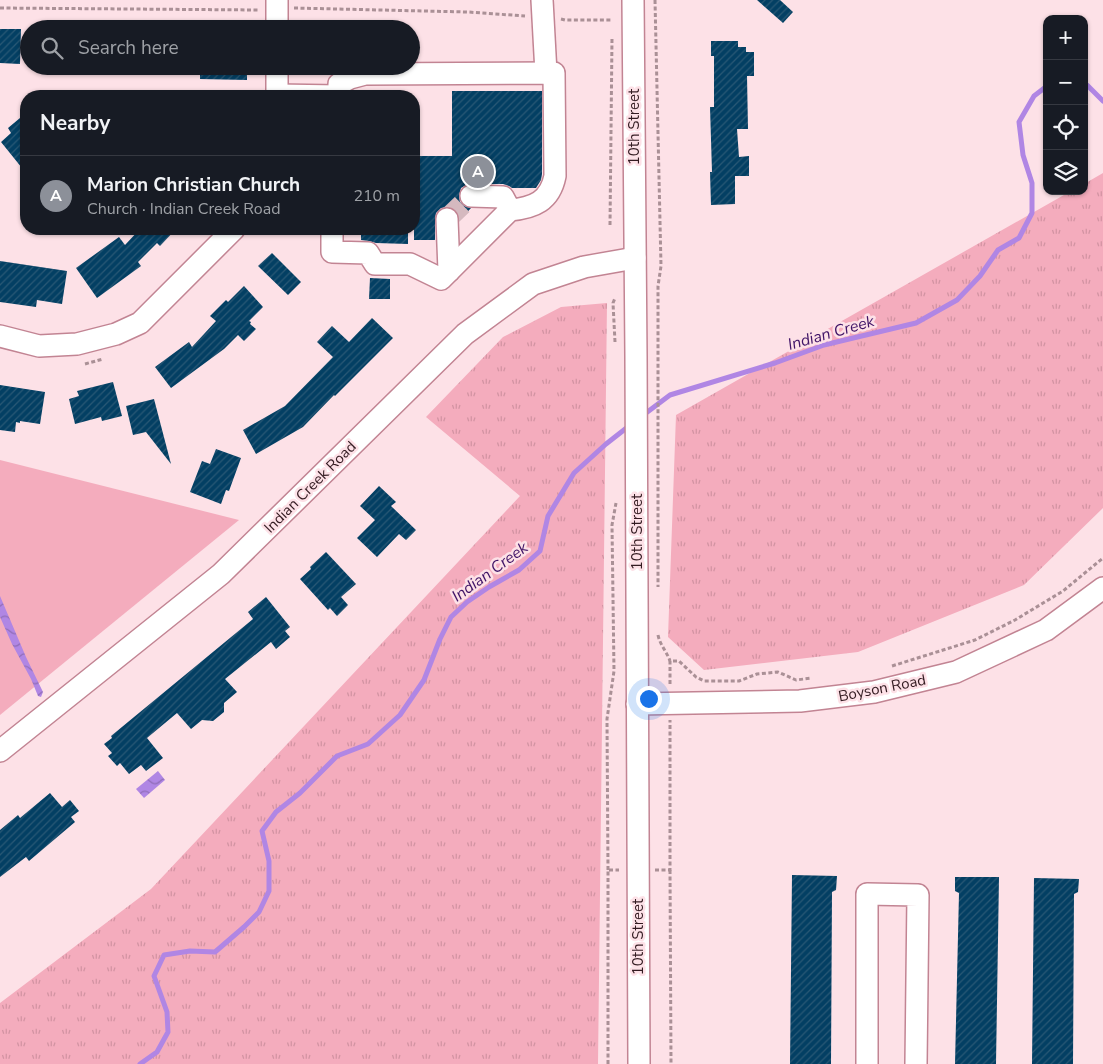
<!DOCTYPE html>
<html lang="en">
<head>
<meta charset="utf-8">
<style>
  :root { --surface:#171b24; --page:#242831; --text:#f1f3f6; --muted:#9ea1a6; --line:#363941; --accent:#8c9099 }
  body { margin:0; font-family:"Nunito Sans",sans-serif; background:var(--page); color:var(--text) }
  .controls { position:absolute; right:15px; top:15px; display:grid; overflow:hidden; border-radius:10px; box-shadow:0 1px 4px #0004 }
  .controls button { width:45px; height:45px; display:grid; place-items:center; padding:0; border:0; border-bottom:1px solid var(--line); background:var(--surface); color:var(--text); font:25px sans-serif }
  .you { position:absolute; left:648px; top:698px; width:18px; height:18px; margin:-12px; border:4px solid #fff; border-radius:50%; background:#1a73e8; box-shadow:0 0 0 8px #1a73e833 }
  .badge { display:grid; place-items:center; width:32px; height:32px; border-radius:50%; background:var(--accent); color:#fff; font-size:16px; font-weight:700 }
  .pin { position:absolute; translate:-50% -50%; border:2px solid #fff; box-shadow:0 1px 5px #0006 }
  .list { margin:0; padding:0; list-style:none }
  h2 { display:flex; justify-content:space-between; align-items:center; height:65px; margin:0; padding:0 20px; font-size:21px }
  h2 small { font-size:16px; font-weight:400; color:var(--muted) }
  .list li { display:grid; grid-template-columns:32px 1fr auto; gap:15px; align-items:center; box-sizing:border-box; height:80px; padding:0 20px; border-top:1px solid var(--line) }
  .list b { display:block; font-size:19px; white-space:nowrap }
  .list p { margin:0; font-size:16px; white-space:nowrap; color:var(--muted) }
  .list em { font-size:16px; font-style:normal; color:var(--muted) }
  .icon { flex:none; width:28px; height:28px; fill:none; stroke:currentColor; stroke-width:2; stroke-linecap:round; stroke-linejoin:round }
  .map { position:relative; flex:none; width:1103px; height:1064px; overflow:hidden }
  .search { position:absolute; background:var(--surface); box-shadow:0 1px 4px #0004; left:20px; top:20px; width:400px; height:55px; display:flex; align-items:center; gap:12px; box-sizing:border-box; padding:0 18px; border-radius:28px; color:var(--muted); font-size:19px }
  .panel { position:absolute; background:var(--surface); box-shadow:0 1px 4px #0004; left:20px; top:90px; width:400px; height:145px; border-radius:20px }
  .map>svg:first-child { display:block }
</style>
</head>
<body>
<div class="map">
<svg width="1103" height="1064" viewBox="0 0 1103 1064">
  <defs>
    <pattern id="park-tufts" width="24" height="20" patternUnits="userSpaceOnUse" patternTransform="scale(1.25)"><rect width="24" height="20" fill="#f4acbd"/><path d="M3 7l-1-3M5 7V3M7 7l1-3M15 17l-1-3M17 17v-4M19 17l1-3" fill="none" stroke="#d293a2"/></pattern>
    <pattern id="water-waves" width="16" height="10" patternUnits="userSpaceOnUse" patternTransform="scale(1.25)"><rect width="16" height="10" fill="#b086e4"/><path d="M0 5q4-4 8 0t8 0" fill="none" stroke="#906db8"/></pattern>
    <pattern id="building-hatch" width="6" height="6" patternUnits="userSpaceOnUse" patternTransform="scale(1.25)"><rect width="6" height="6" fill="#033f63"/><path d="M-1 1l2-2M0 6l6-6M5 7l2-2" fill="none" stroke="#295875"/></pattern>
  </defs>
  <rect width="100%" height="100%" fill="#fde1e7"/>
  <path fill="#f4acbd" d="M0,460l239,60 -239,195z"/>
  <g fill="url(#park-tufts)">
    <path d="M1103,173v335l-79,77 -166,67 -154,18 -36,-33 8,-222 395,-224h13v-7z"/>
    <path d="M607,303l-9,761h-598v-61l151,-114 369,-393 -94,-79 77,-80 58,-30z"/>
  </g>
  <g fill="url(#water-waves)">
    <path d="M0,596l26,61 17,35 -2,5 -3,-1 -7,-17 -19,-35 -12,-27z"/>
    <path d="M158,771l7,9 -21,18 -8,-9z"/>
  </g>
  <g fill="none" stroke-linecap="round" stroke-linejoin="round">
    <g stroke="#b086e4" stroke-width="5">
      <path d="M1084,84l3,1 16,16"/>
      <path d="M642,416l28,-21 105,-32 49,-18 92,-22 41,-23 23,-24 18,-26 21,-12 13,-25v-30l-9,-28 -4,-33 15,-26 13,-10"/>
      <path d="M140,1064l17,-12 11,-20 -1,-20 -13,-36 10,-21 26,-4 25,1 29,-25 15,-15 10,-21v-30l-7,-30 14,-19 24,-19 37,-37 31,-12 32,-29 24,-35 16,-41 11,-22 16,-15 22,-15 30,-17 21,-19 8,-35 26,-43 32,-29 23,-18"/>
    </g>
  </g>
  <g fill="url(#building-hatch)">
    <path d="M757,0h23l13,12 -10,11z"/>
    <path d="M0,29h21l-1,35 -20,-1z"/>
    <path d="M711,41h27v6h8v5h8v24h-7l1,53h-11l2,28 10,-1v20h-14v28l-24,1 -1,-33h2l-2,-65h4v-51h-3z"/>
    <path d="M200,66h47v14l-47,-1z"/>
    <path d="M452,91h90v83l-1,6 -5,8h-24l-3,-2 -6,-2h-32l-5,1 -5,3 -2,8 1,6 4,4 7,2 -11,12 -2,-7 -5,-5 -6,-1 -6,1 -5,5 -1,6v21h-21v-84h38z"/>
    <path d="M26,113v60l-25,-31 10,-9 -3,-5z"/>
    <path d="M140,229h36l-16,17 -3,-3 -19,19 3,4 -44,32 -21,-30 43,-31 6,8z"/>
    <path d="M361,229h47v15l-32,-1 -7,-2 -8,-1z"/>
    <path d="M272,253l29,29 -13,13 -30,-29z"/>
    <path d="M0,261l67,10 -5,33 -25,-4 -1,7 -36,-5z"/>
    <path d="M370,278l20,1v20h-21z"/>
    <path d="M244,286l19,21 -14,14 2,1 -1,2 6,5 -12,12 -6,-6 -14,14 -53,39 -16,-21 34,-25 3,5 24,-26 -6,-5 16,-16 2,2z"/>
    <path d="M372,318l21,20 -58,58 -1,-1 -31,32 -47,27 -13,-24 42,-24 48,-49 -16,-15 15,-16 17,16z"/>
    <path d="M113,382l9,34 -20,5 -1,-4 -26,7 -6,-25 10,-3 -2,-5z"/>
    <path d="M0,385l45,7 -5,32 -20,-3v2l-4,-1 -1,10 -15,-2z"/>
    <path d="M154,399l17,65 -25,-32 -13,3 -7,-29z"/>
    <path d="M216,449l25,9 -12,33 -3,-1 -5,14 -31,-12 12,-31 8,3z"/>
    <path d="M379,486l17,16 -5,4 25,24 -10,10 -7,-6 -22,23 -20,-19 18,-18 -15,-14z"/>
    <path d="M326,552l30,32 -15,13 7,8 -11,11 -7,-8 -2,2 -28,-31 11,-10 -1,-2z"/>
    <path d="M266,597l24,30 -5,4 5,6 -14,12 -5,-7 -46,37 12,13 -13,11v9l-11,9 -11,-1 -11,9 -14,-16 -30,25 16,20 -17,13 -5,-6 -12,9 -9,-11 -3,3 -9,-10 4,-3 -8,-9 8,-6 -1,-2 142,-117 -5,-7z"/>
    <path d="M50,793l12,14 8,-7 9,11 -8,6 4,5 -46,39 -3,-4 -26,20v-47l18,-15 2,3z"/>
    <path d="M792,875l45,1 -1,14 -4,2 -1,172h-41z"/>
    <path d="M955,877h44l-3,187h-41l4,-171 -4,-2z"/>
    <path d="M1034,878l45,1 -1,13 -4,2 -1,170h-41z"/>
  </g>
  <g fill="none" stroke-linecap="round" stroke-linejoin="round">
    <path stroke="#d5b9bf" stroke-width="21" stroke-dasharray="21 11" stroke-linecap="butt" d="M447,219l24,-23"/>
    <defs>
      <g id="minor">
        <path d="M542,0l4,73"/>
        <path d="M633,0l3,356 3,708"/>
        <path d="M277,29v-29"/>
        <path d="M277,95l62,1"/>
        <path d="M277,96v-30"/>
        <path d="M471,196l32,1 7,13"/>
        <path d="M447,219l2,52"/>
        <path d="M332,229v23l36,1 7,11h35l31,15 69,-69c24,-2 40,-9 45,-34l-1,-103 -189,1 -15,4 -11,6v12"/>
        <path d="M0,336l39,10 38,-2 39,-10 24,-11 94,-94"/>
        <path d="M637,704l163,-3 74,-9 82,-20 90,-42 57,-42"/>
        <path d="M0,751l221,-177 244,-240 68,-50 51,-17 51,-9"/>
        <path d="M867,1064v-170l51,1 -2,169"/>
      </g>
    </defs>
    <use href="#minor" stroke="#c28493" stroke-width="24"/>
    <g stroke="#aa9096" stroke-width="3" stroke-dasharray="4 2.5" stroke-linecap="butt">
      <path d="M655,0l6,266 -3,20v301"/>
      <path d="M0,8l260,2"/>
      <path d="M294,8l174,4 57,4"/>
      <path d="M561,19l4,1h47"/>
      <path d="M610,225l2,-187"/>
      <path d="M615,342l-2,-39 2,-5"/>
      <path d="M85,364l18,-5"/>
      <path d="M658,635c2,10 9,17 12,26"/>
      <path d="M892,666l83,-26 40,-20 48,-29 40,-33"/>
      <path d="M670,684v-23h9l17,16 8,4h35l18,-7 21,-2 18,8 16,-2"/>
      <path d="M608,870l-1,-151 7,-48 -2,-146 4,-22"/>
      <path d="M655,870h15v-150"/>
      <path d="M670,870l1,194"/>
      <path d="M608,1064v-194h11"/>
    </g>
    <use href="#minor" stroke="#fff" stroke-width="21"/>
  </g>
  <g text-anchor="middle" dominant-baseline="central" stroke-width="5" stroke-linejoin="round" paint-order="stroke">
    <g font-size="15" fill="#331b21" stroke="#fde1e7">
      <text transform="translate(634 127) rotate(-90)">10th Street</text>
      <text transform="translate(310 487) rotate(-45)">Indian Creek Road</text>
      <text transform="translate(637 532) rotate(-90)">10th Street</text>
      <text transform="translate(882 688) rotate(-11)">Boyson Road</text>
      <text transform="translate(638 937) rotate(-90)">10th Street</text>
    </g>
    <g font-size="16" font-style="italic" fill="#401467" stroke="#fde1e7">
      <text transform="translate(831 333) rotate(-16)">Indian Creek</text>
      <text transform="translate(490 572) rotate(-36)">Indian Creek</text>
    </g>
  </g>
</svg>
<div class="controls">
<button>+</button>
<button>−</button>
<button><svg class="icon" aria-label="locate" viewBox="0 0 24 24"><circle cx="12" cy="12" r="6"/><path d="M12 2v4M12 18v4M2 12h4M18 12h4"/></svg></button>
<button><svg class="icon" aria-label="layers" viewBox="0 0 24 24"><path d="M12 4l9 5-9 5-9-5zM3 14l9 5 9-5"/></svg></button>
</div>
<div class="you"></div>
<div class="pin badge" style="left:478px;top:172px">A</div>
<div class="search"><svg class="icon" aria-label="search" viewBox="0 0 24 24"><circle cx="10" cy="10" r="6"/><path d="M15 15l6 6"/></svg>Search here</div>
<section class="panel">
<h2>Nearby<small></small></h2>
<ul class="list">
<li><span class="badge">A</span><div><b>Marion Christian Church</b><p>Church · Indian Creek Road</p></div><em>210 m</em></li>
</ul>
</section>
</div>
</body>
</html>
